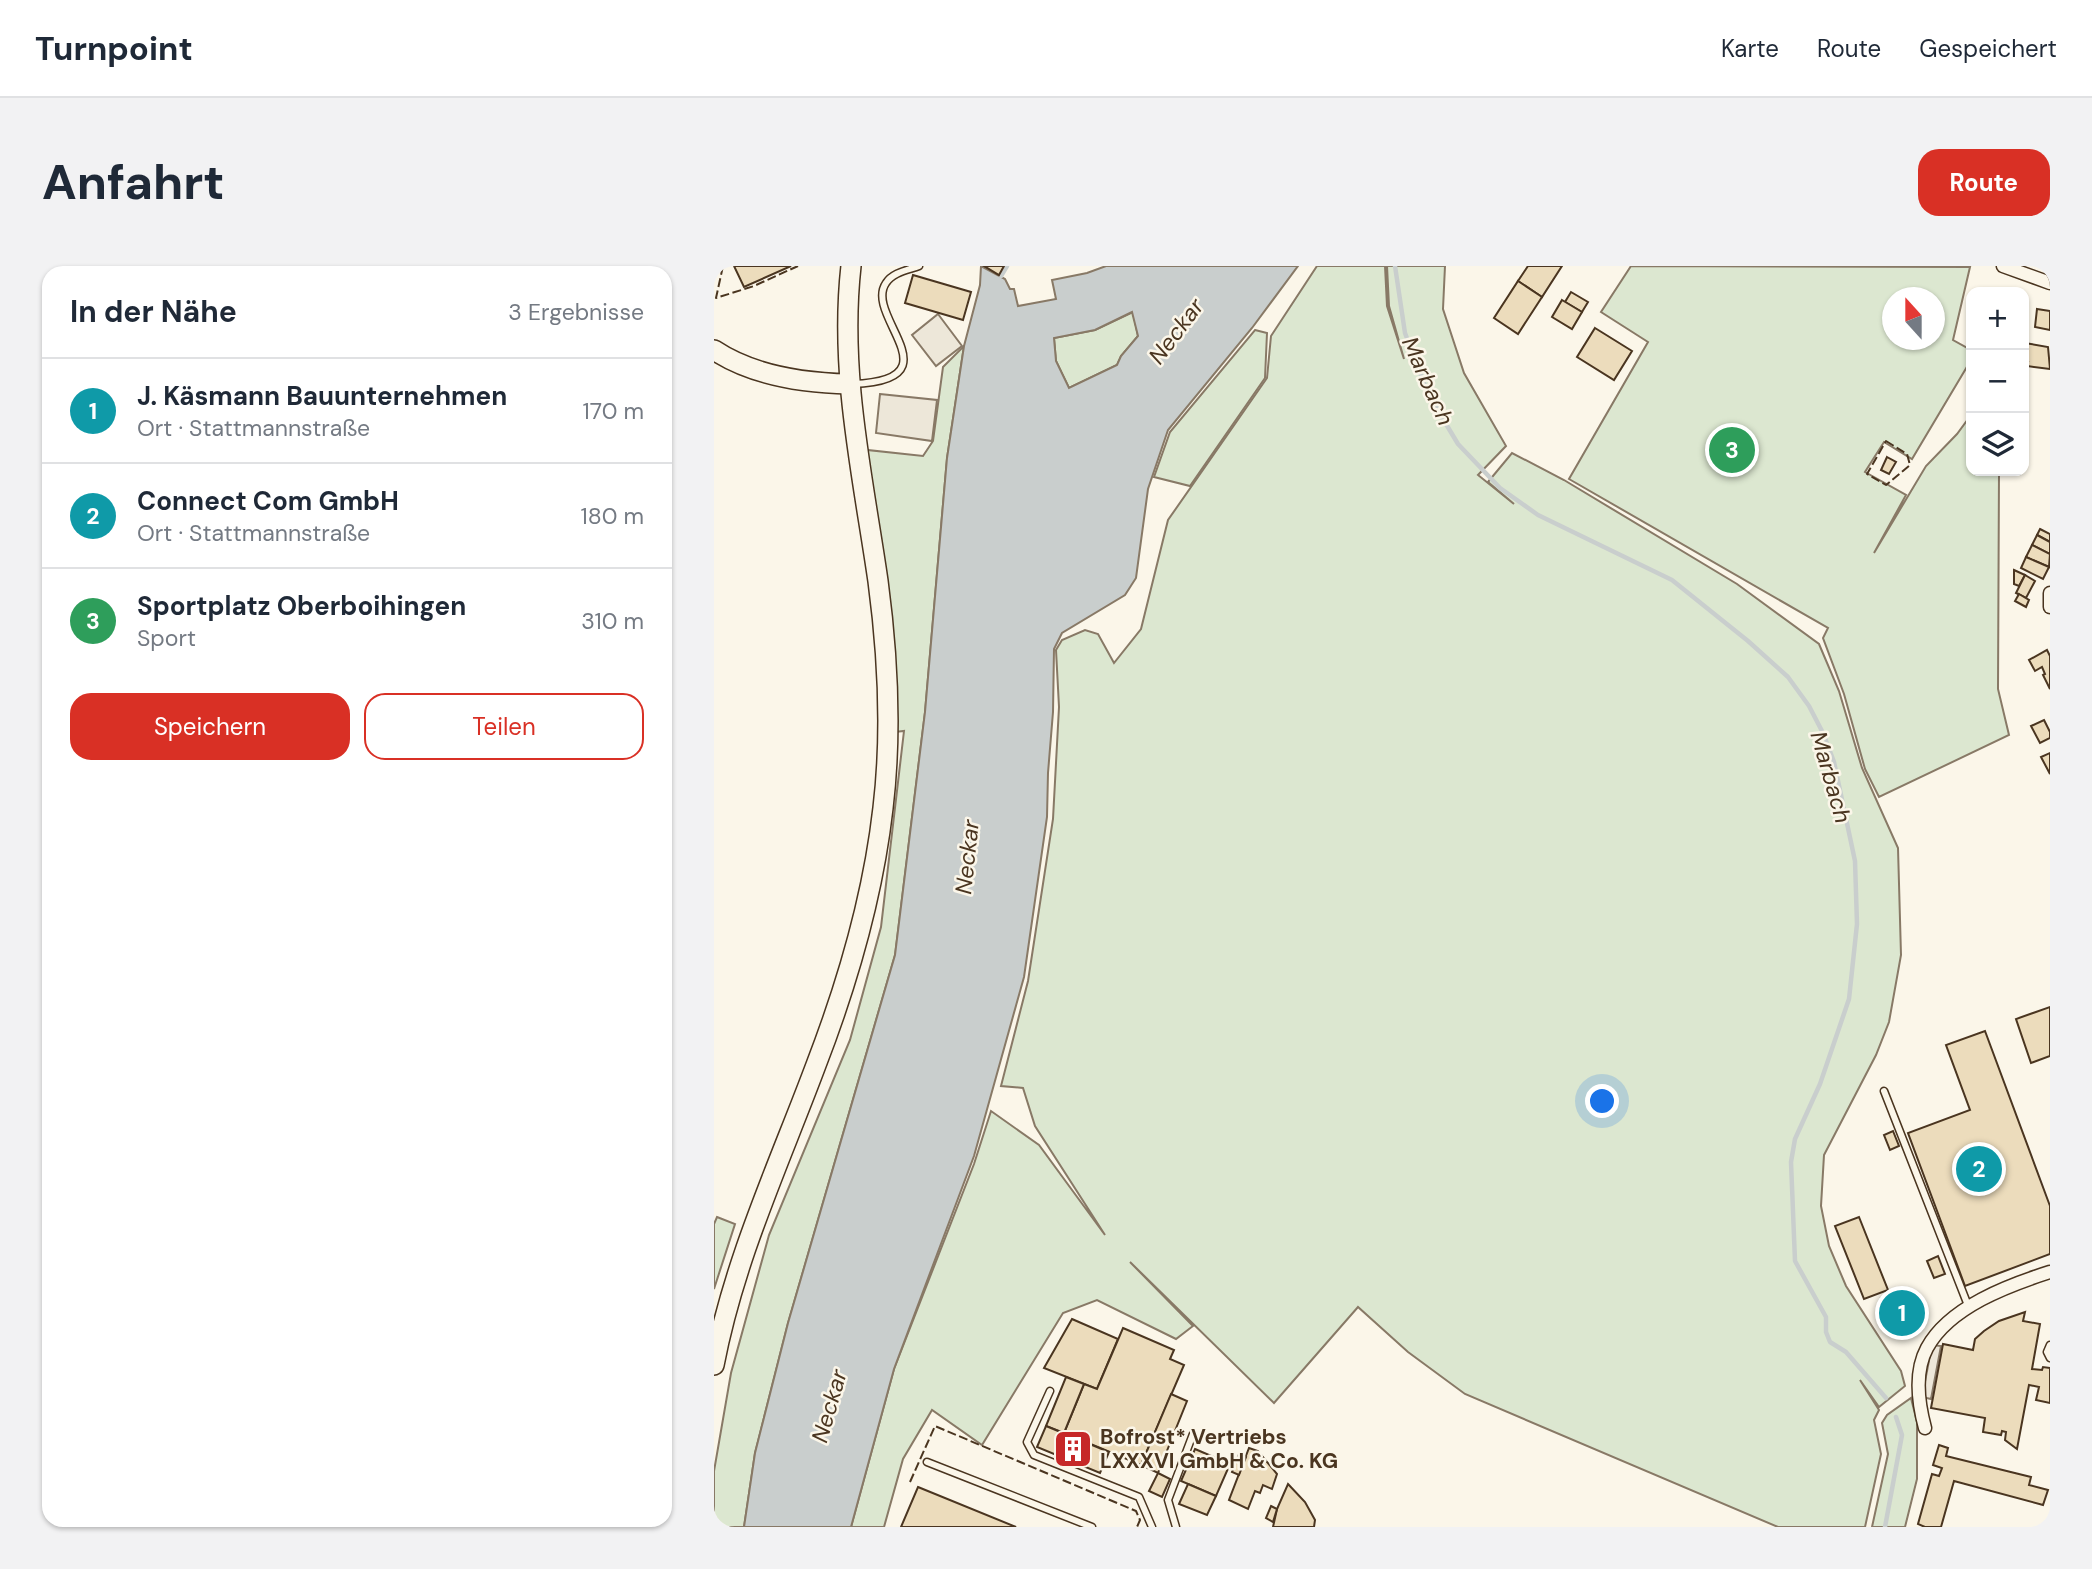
<!DOCTYPE html>
<html lang="de">
<head>
<meta charset="utf-8">
<style>
  :root { --surface:#fff; --page:#f2f2f3; --text:#1f2937; --muted:#747a83; --line:#e0e1e3; --accent:#d93025 }
  body { margin:0; font-family:"DM Sans",sans-serif; background:var(--page); color:var(--text) }
  .controls { position:absolute; right:21px; top:21px; display:grid; overflow:hidden; border-radius:14px; box-shadow:0 2px 5px #0004 }
  .controls button { width:63px; height:63px; display:grid; place-items:center; padding:0; border:0; border-bottom:2px solid var(--line); background:var(--surface); color:var(--text); font:35px sans-serif }
  .compass { position:absolute; left:1168px; top:21px; width:63px; height:63px; border-radius:50%; background:var(--surface); box-shadow:0 2px 5px #0004; rotate:339deg }
  .you { position:absolute; left:889px; top:836px; width:24px; height:24px; margin:-18px; border:5px solid #fff; border-radius:50%; background:#1a73e8; box-shadow:0 0 0 10px #1a73e833 }
  .badge { display:grid; place-items:center; width:46px; height:46px; border-radius:50%; background:var(--accent); color:#fff; font-size:23px; font-weight:700 }
  .pin { position:absolute; translate:-50% -50%; border:4px solid #fff; box-shadow:0 2px 7px #0006 }
  .list { margin:0; padding:0; list-style:none }
  h2 { display:flex; justify-content:space-between; align-items:center; height:91px; margin:0; padding:0 28px; font-size:30px }
  h2 small { font-size:23px; font-weight:400; color:var(--muted) }
  .list li { display:grid; grid-template-columns:46px 1fr auto; gap:21px; align-items:center; box-sizing:border-box; height:105px; padding:0 28px; border-top:2px solid var(--line) }
  .list b { display:block; font-size:26px; white-space:nowrap }
  .list p { margin:0; font-size:23px; white-space:nowrap; color:var(--muted) }
  .list em { font-size:23px; font-style:normal; color:var(--muted) }
  .actions { display:flex; gap:14px; padding:21px 28px }
  .actions a { flex:1; padding:16px 0; border:2px solid var(--accent); border-radius:21px; text-align:center; font-size:24px; color:var(--accent) }
  .actions .main { background:var(--accent); color:#fff }
  .icon { flex:none; width:38px; height:38px; fill:none; stroke:currentColor; stroke-width:2; stroke-linecap:round; stroke-linejoin:round }
  .map { position:relative; flex:none; width:1336px; height:1261px; overflow:hidden; border-radius:21px }
  header { display:flex; align-items:center; gap:42px; box-sizing:border-box; height:98px; padding:0 35px; background:var(--surface); border-bottom:2px solid var(--line) }
  header strong { font-size:33px }
  nav { display:flex; gap:38px; margin-inline-start:auto; font-size:24px }
  .intro { display:flex; align-items:center; justify-content:space-between; box-sizing:border-box; height:168px; padding:0 42px }
  h1 { margin:0; font-size:49px }
  .button { padding:18px 32px; border-radius:21px; background:var(--accent); color:#fff; font-size:24px; font-weight:700 }
  main { display:flex; gap:42px; padding:0 42px }
  aside { flex:1; background:var(--surface); border-radius:21px; box-shadow:0 2px 5px #0004 }
  .map>svg:first-child { display:block }
</style>
</head>
<body>
<header>
<strong>Turnpoint</strong>
<nav><a>Karte</a><a>Route</a><a>Gespeichert</a></nav>
</header>
<div class="intro"><h1>Anfahrt</h1><a class="button">Route</a></div>
<main>
<aside>
<h2>In der Nähe<small>3 Ergebnisse</small></h2>
<ul class="list">
<li><span class="badge" style="background:#0f9aa8">1</span><div><b>J. Käsmann Bauunternehmen</b><p>Ort · Stattmannstraße</p></div><em>170 m</em></li>
<li><span class="badge" style="background:#0f9aa8">2</span><div><b>Connect Com GmbH</b><p>Ort · Stattmannstraße</p></div><em>180 m</em></li>
<li><span class="badge" style="background:#2e9e5b">3</span><div><b>Sportplatz Oberboihingen</b><p>Sport</p></div><em>310 m</em></li>
</ul>
<div class="actions"><a class="main">Speichern</a><a>Teilen</a></div>
</aside>
<div class="map">
<svg width="1336" height="1261" viewBox="0 0 1336 1261">
  <rect width="100%" height="100%" fill="#fbf6e9"/>
  <g fill="#dce7d0" stroke="#887966" stroke-width="2" fill-rule="evenodd">
    <path d="M603,0h68l2,40 17,53 -15,-53 -2,-40h58l-2,43 21,64 42,73 -28,29 36,29 -26,-22 24,-29 52,27 173,104 82,60 20,47 23,77 36,80 3,107 -12,67 -13,33 -52,100 -3,51 8,40 17,40 55,85 4,15 -26,21 -19,-27 19,30 -5,10 7,34 -16,73h-87l-313,-133 -57,-42 -50,-45 -84,96 -144,-141 63,64 -17,13 -79,-39 -34,13 -81,132 -50,-35 -29,49 -19,68h-33l43,-158 80,-205 17,-53 48,34 66,90 -70,-109 -12,-38 -22,-2 27,-105 25,-162 6,-112 -3,-57 6,-10 23,-10 13,4 16,29 27,-34 27,-109 99,-142 4,-42z"/>
    <path d="M917,0l339,1 -17,73 16,9 2,11 -59,99 -28,-17 -19,30 41,23 -32,58 52,-87 31,-32 14,-19v56h28l-1,218 11,46 -130,62 -14,-28 -21,-75 -21,-56 5,-10 -259,-149 79,-137 -47,-30zM1178,32h42v42h-42z"/>
    <path d="M419,46l5,24 -17,20 -4,9 -48,23 -13,-27 -2,-23 41,-8z"/>
    <path d="M541,64l12,3 -2,45 -75,108 -36,-9 16,-45z"/>
    <path d="M250,80l-17,112 -22,254 -30,243 -107,368 -33,130 -11,74h-30v-56l17,-98 38,-138 81,-195 31,-113 23,-196 -9,1 -28,-282 56,6 10,-15 10,-74z"/>
    <path d="M3,951l18,7 -21,65v-65z"/>
    <path d="M1197,1132l6,24v57l-12,48h-33l16,-73 -6,-31 5,-8z"/>
  </g>
  <g fill="#ede7d9" stroke="#887966" stroke-width="2">
    <path d="M224,48l24,32 -26,20 -24,-31z"/>
    <path d="M166,128l57,6 -5,41 -56,-8z"/>
    <path d="M1218,1079l9,1 -10,53 -9,-2z"/>
  </g>
  <path fill="#c9cecd" stroke="#887966" stroke-width="2" fill-rule="evenodd" d="M267,0l24,13 5,10h4l4,17 38,-7 -4,-19 35,-7 19,-7h192l-46,62 -84,102 -20,59 -12,89 -11,17 -63,38 -8,16 -1,63 -5,61 -1,44 -23,160 -50,179 -80,213 -43,158h-107l11,-74 33,-130 107,-368 30,-243 22,-254 17,-112 16,-61zM418,46l6,24 -17,20 -4,9 -48,23 -13,-27 -2,-23 41,-8z"/>
  <g fill="none" stroke-linecap="round" stroke-linejoin="round">
    <g stroke="#c9cecd" stroke-width="4.5">
      <path d="M681,0l10,67 23,61 30,50 42,44 38,27 134,65 76,61 40,36 21,29 14,27 11,29 21,99 2,63 -8,75 -29,85 -25,55 -4,23 4,99 31,56v15l4,10 16,10 40,46"/>
      <path d="M287,10l6,-10"/>
      <path d="M1171,1261l17,-92 -6,-18"/>
    </g>
  </g>
  <g fill="#ecdcbc" stroke="#4a3520" stroke-width="2">
    <path d="M20,0h57l-47,21z"/>
    <path d="M270,0h20l-5,9z"/>
    <path d="M814,0h34l-20,31 -24,-16z"/>
    <path d="M199,9l58,17 -8,28 -58,-17z"/>
    <path d="M804,15l24,16 -24,37 -24,-16z"/>
    <path d="M857,26l17,10 -6,10 -17,-10z"/>
    <path d="M848,34l20,12 -10,17 -20,-12z"/>
    <path d="M1323,43l13,2v19l-15,-3z"/>
    <path d="M881,62l37,23 -18,29 -37,-23z"/>
    <path d="M1311,77l23,4 2,22 -23,-3 1,-4h-4z"/>
    <path d="M1173,191l9,5 -7,12 -8,-4z"/>
    <path d="M1326,263l10,5v8l-13,-7z"/>
    <path d="M1323,269l13,7v12l-18,-9z"/>
    <path d="M1318,279l18,9 -1,13 -23,-10z"/>
    <path d="M1312,291l23,10 -6,12 -22,-11z"/>
    <path d="M1300,304l11,5 -6,11 -5,-2z"/>
    <path d="M1311,309l10,6 -9,17 -10,-5z"/>
    <path d="M1305,328l10,6 -3,7 -11,-6z"/>
    <path d="M1333,384l3,6v33l-7,-14 2,-1 -3,-7 -7,4 -6,-11z"/>
    <path d="M1330,454l6,12v6l-10,5 -9,-17z"/>
    <path d="M1336,487v21l-9,-17z"/>
    <path d="M1336,741v49l-19,7 -15,-44z"/>
    <path d="M1271,765l65,175v48l-85,32 -57,-153 62,-23 -24,-65z"/>
    <path d="M1179,865l6,15 -9,4 -6,-15z"/>
    <path d="M1145,951l29,73 -24,9 -29,-73z"/>
    <path d="M1224,990l7,18 -11,4 -7,-17z"/>
    <path d="M1184,1026l4,9 15,-6 8,23 -37,13 -9,-23 5,-1 -3,-9z"/>
    <path d="M1311,1046l-2,9 17,3 -8,45 10,1 1,-3 7,1v35l-14,-3 3,-13 -10,-2 -12,64 -12,-9 1,-8 -4,-1 -1,4 -18,-3 2,-14 -54,-10 12,-64 30,6 2,-11 9,-8 15,-10z"/>
    <path d="M358,1053l46,20 -21,50 -53,-21z"/>
    <path d="M409,1062l51,22 -4,9 14,6 -43,100 -77,-32 20,-49 13,5z"/>
    <path d="M352,1111l18,7 -20,49 -18,-7z"/>
    <path d="M457,1128l16,7 -29,72 -17,-8z"/>
    <path d="M332,1160l63,26 -9,21 -63,-26z"/>
    <path d="M1225,1179l9,3 -2,8 85,21 -2,8 19,5 -5,15 -89,-24 -13,46h-16l-7,-3 14,-50 7,2 3,-8 -9,-3z"/>
    <path d="M535,1182l9,3 19,23 -5,15 -9,-4 -3,8 -5,-2 -7,18 -19,-9z"/>
    <path d="M481,1183l35,15 -14,32 -35,-15z"/>
    <path d="M525,1188l7,3 -7,18 -7,-3z"/>
    <path d="M444,1207l12,6 -8,18 -13,-6z"/>
    <path d="M474,1218l28,12 -9,19 -28,-11z"/>
    <path d="M574,1218l17,18 10,18 -1,7h-41l4,-18z"/>
    <path d="M204,1221l98,40h-115z"/>
    <path d="M557,1240l6,3 -4,13 -7,-4z"/>
  </g>
  <g fill="none" stroke-linecap="round" stroke-linejoin="round">
    <defs>
      <g id="lane">
        <path d="M139,118c105,-4 10,-68 33,-101 7,-11 23,-13 33,-17"/>
        <path d="M1170,825l85,217"/>
        <path d="M1336,1079l-3,7 3,6"/>
        <path d="M336,1125l-23,51 7,13 105,42 13,30"/>
        <path d="M213,1196l165,65"/>
        <path d="M462,1261l-8,-27 25,-66"/>
      </g>
      <g id="street">
        <path d="M1289,0l47,17"/>
        <path d="M1336,327v14"/>
        <path d="M1211,1162c-7,-26 -11,-56 2,-80 22,-41 82,-63 123,-76"/>
      </g>
      <g id="secondary">
        <path d="M0,84c39,26 89,33 135,34"/>
        <path d="M0,1099c20,-105 65,-201 102,-300 32,-83 57,-169 67,-257 9,-75 5,-152 -5,-227 -15,-104 -39,-208 -27,-315"/>
      </g>
    </defs>
    <use href="#lane" stroke="#4a3520" stroke-width="9"/>
    <use href="#street" stroke="#4a3520" stroke-width="15"/>
    <use href="#secondary" stroke="#4a3520" stroke-width="22"/>
    <use href="#lane" stroke="#fbf6e9" stroke-width="6"/>
    <use href="#street" stroke="#fbf6e9" stroke-width="12"/>
    <use href="#secondary" stroke="#fbf6e9" stroke-width="19"/>
    <g stroke="#4a3520" stroke-width="2" stroke-dasharray="9 3.5" stroke-linecap="butt">
      <path d="M9,0l-7,32 38,-12 44,-20"/>
      <path d="M1172,175l21,13 3,11 -24,20 -19,-11z"/>
      <path d="M196,1216l25,-56 201,85 4,9 -3,7"/>
    </g>
  </g>
  <defs>
    <symbol id="building-square" viewBox="-11 -11 22 22"><rect x="-9" y="-9" width="18" height="18" rx="4" fill="#c62828" stroke="#fbf6e9"/><path d="M-4-6H4V6H1V3H-1V6H-4ZM-2.5-4.3h1.7v1.8h-1.7ZM.8-4.3h1.7v1.8H.8ZM-2.5-1h1.7V.8h-1.7ZM.8-1h1.7V.8H.8Z" fill="#fff"/></symbol>
  </defs>
  <g fill-rule="evenodd">
    <use href="#building-square" x="337" y="1161" width="44" height="44"/>
  </g>
  <g text-anchor="middle" dominant-baseline="central" stroke-width="5" stroke-linejoin="round" paint-order="stroke">
    <g font-size="21" font-weight="bold" fill="#4a3520" stroke="#fbf6e9" text-anchor="start">
      <text x="386" y="1171">Bofrost* Vertriebs<tspan x="386" dy="24">LXXXVI GmbH &amp; Co. KG</tspan></text>
    </g>
    <g font-size="23" font-style="italic" fill="#4a3520" stroke="#fbf6e9">
      <text transform="translate(462 65) rotate(-53)">Neckar</text>
      <text transform="translate(714 115) rotate(66)">Marbach</text>
      <text transform="translate(1117 511) rotate(74)">Marbach</text>
      <text transform="translate(253 591) rotate(-84)">Neckar</text>
      <text transform="translate(115 1140) rotate(-74)">Neckar</text>
    </g>
  </g>
</svg>
<div class="controls">
<button>+</button>
<button>−</button>
<button><svg class="icon" aria-label="layers" viewBox="0 0 24 24"><path d="M12 4l9 5-9 5-9-5zM3 14l9 5 9-5"/></svg></button>
</div>
<svg class="compass" viewBox="-18 -18 36 36"><path d="M0-13l5 13h-10z" fill="#e53935"/><path d="M0 13l5-13h-10z" fill="#747a83"/></svg>
<div class="you"></div>
<div class="pin badge" style="left:1188px;top:1047px;background:#0f9aa8">1</div>
<div class="pin badge" style="left:1265px;top:903px;background:#0f9aa8">2</div>
<div class="pin badge" style="left:1018px;top:184px;background:#2e9e5b">3</div>
</div>
</main>
</body>
</html>
